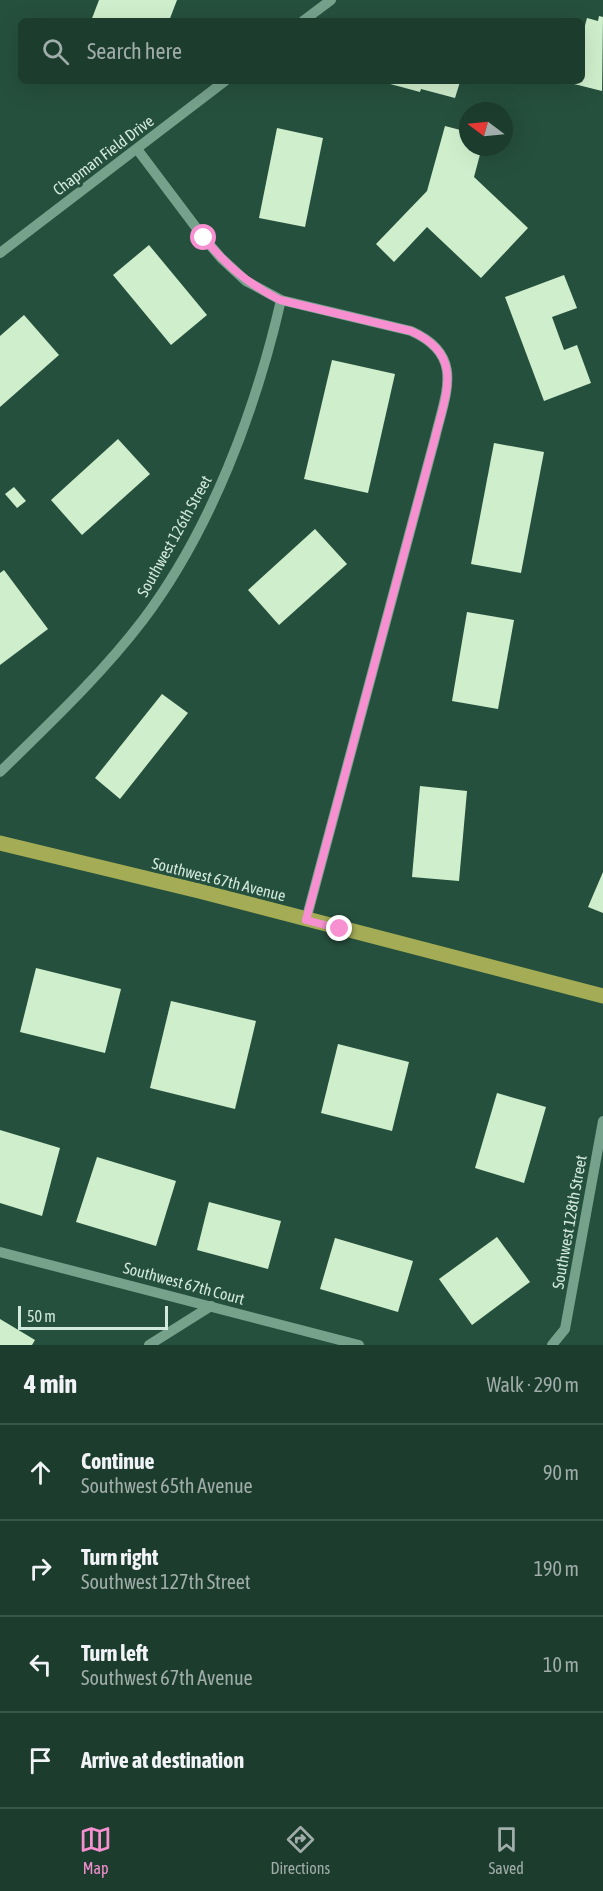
<!DOCTYPE html>
<html lang="en">
<head>
<meta charset="utf-8">
<style>
  :root { --surface:#1c3c2e; --page:#254336; --text:#f1f3f6; --muted:#a0adaa; --line:#3a564a; --accent:#f690d0 }
  body { margin:0; font-family:"Asap Condensed",sans-serif; background:var(--page); color:var(--text) }
  .compass { position:absolute; left:459px; top:102px; width:54px; height:54px; border-radius:50%; background:var(--surface); box-shadow:0 6px 24px #0002; rotate:286deg }
  .scale { position:absolute; left:18px; bottom:15px; width:150px; box-sizing:border-box; padding-left:6px; border:3px solid #d2e9dd; border-top:0; font-size:16px; line-height:21px; white-space:nowrap; color:#d2e9dd; -webkit-text-stroke:4px #26503e; paint-order:stroke }
  .stop { position:absolute; width:18px; height:18px; margin:-14px; border:4px solid #f690d0; border-radius:50%; background:#fff }
  .stop.end { background:#f690d0; border-color:#fff; box-shadow:0 2px 6px #0008 }
  .list { margin:0; padding:0; list-style:none }
  h2 { display:flex; justify-content:space-between; align-items:center; height:78px; margin:0; padding:0 24px; font-size:26px }
  h2 small { font-size:20px; font-weight:400; color:var(--muted) }
  .list li { display:grid; grid-template-columns:39px 1fr auto; gap:18px; align-items:center; box-sizing:border-box; height:96px; padding:0 24px; border-top:2px solid var(--line) }
  .list b { display:block; font-size:22px; white-space:nowrap }
  .list p { margin:0; font-size:20px; white-space:nowrap; color:var(--muted) }
  .list em { font-size:20px; font-style:normal; color:var(--muted) }
  .icon { flex:none; width:33px; height:33px; fill:none; stroke:currentColor; stroke-width:2; stroke-linecap:round; stroke-linejoin:round }
  .map { position:relative; flex:none; width:603px; height:1345px; overflow:hidden }
  .search { position:absolute; background:var(--surface); box-shadow:0 6px 24px #0002; left:18px; right:18px; top:18px; height:66px; display:flex; align-items:center; gap:15px; box-sizing:border-box; padding:0 21px; border-radius:9px; color:var(--muted); font-size:22px }
  .sheet { height:462px; background:var(--surface) }
  nav { display:flex; justify-content:space-around; align-items:center; box-sizing:border-box; height:84px; border-top:2px solid var(--line); background:var(--surface); font-size:16px; color:var(--muted) }
  nav a { display:grid; justify-items:center; gap:3px }
  nav .on { color:var(--accent) }
  .map>svg:first-child { display:block }
</style>
</head>
<body>
<div class="map">
<svg width="603" height="1345" viewBox="0 0 603 1345">
  <rect width="100%" height="100%" fill="#26503e"/>
  <g fill="#cfefcc">
    <path d="M99,0h78l-8,21h-78z"/>
    <path d="M599,16l4,1 -1,74 -36,-9 16,-1v-44l5,-19 11,3z"/>
    <path d="M379,81h78l3,1 -5,16 -34,-9 -1,3z"/>
    <path d="M445,126l23,6v15h14l-8,30 54,51 -47,50 -54,-51 -33,35 -18,-18 51,-53z"/>
    <path d="M277,128l46,10 -18,89 -46,-9z"/>
    <path d="M149,245l58,70 -36,30 -58,-70z"/>
    <path d="M564,275l13,33 -25,9 12,33 13,-5 14,38 -47,18 -39,-104z"/>
    <path d="M24,315l35,40 -59,52v-71z"/>
    <path d="M332,360l63,14 -27,119 -64,-14z"/>
    <path d="M118,439l32,35 -68,61 -31,-35z"/>
    <path d="M494,443l50,9 -23,121 -50,-9z"/>
    <path d="M14,487l12,14 -9,7 -12,-14z"/>
    <path d="M315,529l32,35 -68,61 -31,-35z"/>
    <path d="M4,570l44,59 -48,36v-92z"/>
    <path d="M467,612l47,8 -16,89 -46,-8z"/>
    <path d="M162,694l26,19 -68,86 -25,-21z"/>
    <path d="M420,786l47,5 -8,90 -47,-4z"/>
    <path d="M603,872v41l-15,-6z"/>
    <path d="M36,968l85,21 -16,64 -85,-21z"/>
    <path d="M171,1001l85,20 -21,88 -85,-21z"/>
    <path d="M338,1044l71,18 -17,69 -71,-18z"/>
    <path d="M497,1093l49,14 -22,76 -49,-15z"/>
    <path d="M0,1130l60,18 -18,68 -42,-13z"/>
    <path d="M97,1157l79,24 -20,65 -80,-24z"/>
    <path d="M209,1202l72,19 -13,48 -71,-19z"/>
    <path d="M497,1237l33,45 -58,43 -33,-46z"/>
    <path d="M335,1238l78,23 -15,51 -78,-23z"/>
    <path d="M0,1319l35,21 -3,5h-32z"/>
  </g>
  <g fill="none" stroke-linecap="round" stroke-linejoin="round">
    <g stroke="#76a28c" stroke-width="10">
      <path d="M303,21l28,-21"/>
      <path d="M137,149l67,89 17,20 25,23 35,19 130,31c54,24 35,61 24,107l-129,482"/>
      <path d="M0,253l225,-172"/>
      <path d="M0,772c49,-48 102,-98 143,-152 68,-90 113,-211 138,-320"/>
      <path d="M0,1252l359,93"/>
      <path d="M149,1345l62,-39"/>
      <path d="M552,1345l13,-16 38,-208"/>
    </g>
    <path stroke="#a4ad55" stroke-width="15" d="M0,843l199,48 404,105"/>
  </g>
  <g fill="none" stroke-linecap="round" stroke-linejoin="round">
    <path stroke="#f690d0" stroke-width="8" d="M204,238c24,29 43,45 76,62l131,31c54,24 35,62 24,107l-129,482 34,9"/>
  </g>
  <g text-anchor="middle" dominant-baseline="central" stroke-width="6" stroke-linejoin="round" paint-order="stroke">
    <g font-size="16" fill="#d2e9dd" stroke="#26503e">
      <text transform="translate(103 155) rotate(-37)">Chapman Field Drive</text>
      <text transform="translate(174 536) rotate(-61)">Southwest 126th Street</text>
      <text transform="translate(219 879) rotate(14)">Southwest 67th Avenue</text>
      <text transform="translate(569 1222) rotate(-80)">Southwest 128th Street</text>
      <text transform="translate(184 1283) rotate(15)">Southwest 67th Court</text>
    </g>
  </g>
</svg>
<svg class="compass" viewBox="-18 -18 36 36"><path d="M0-13l5 13h-10z" fill="#e53935"/><path d="M0 13l5-13h-10z" fill="#a0adaa"/></svg>
<div class="scale">50 m</div>
<div class="stop" style="left:204px;top:238px"></div>
<div class="stop end" style="left:340px;top:929px"></div>
<div class="search"><svg class="icon" aria-label="search" viewBox="0 0 24 24"><circle cx="10" cy="10" r="6"/><path d="M15 15l6 6"/></svg>Search here</div>
</div>
<section class="sheet">
<h2>4 min<small>Walk · 290 m</small></h2>
<ul class="list">
<li><svg class="icon" aria-label="ahead" viewBox="0 0 24 24"><path d="M12 20V5M6 11l6-6 6 6"/></svg><div><b>Continue</b><p>Southwest 65th Avenue</p></div><em>90 m</em></li>
<li><svg class="icon" aria-label="right" viewBox="0 0 24 24"><path d="M7 20v-9h11M14 6l5 5-5 5"/></svg><div><b>Turn right</b><p>Southwest 127th Street</p></div><em>190 m</em></li>
<li><svg class="icon" aria-label="left" viewBox="0 0 24 24"><path d="M17 20v-9H6M10 6l-5 5 5 5"/></svg><div><b>Turn left</b><p>Southwest 67th Avenue</p></div><em>10 m</em></li>
<li><svg class="icon" aria-label="arrive" viewBox="0 0 24 24"><path d="M6 21V4h12l-3 4 3 4H6"/></svg><div><b>Arrive at destination</b></div></li>
</ul>
</section>
<nav>
<a class="on"><svg class="icon" aria-label="map" viewBox="0 0 24 24"><path d="M3 6l6-2 6 2 6-2v14l-6 2-6-2-6 2zM9 4v14M15 6v14"/></svg>Map</a>
<a><svg class="icon" aria-label="directions" viewBox="0 0 24 24"><path d="M12 3l9 9-9 9-9-9zM9 14v-3h6M13 9l2 2-2 2"/></svg>Directions</a>
<a><svg class="icon" aria-label="saved" viewBox="0 0 24 24"><path d="M7 4h10v16l-5-4-5 4z"/></svg>Saved</a>
</nav>
</body>
</html>
